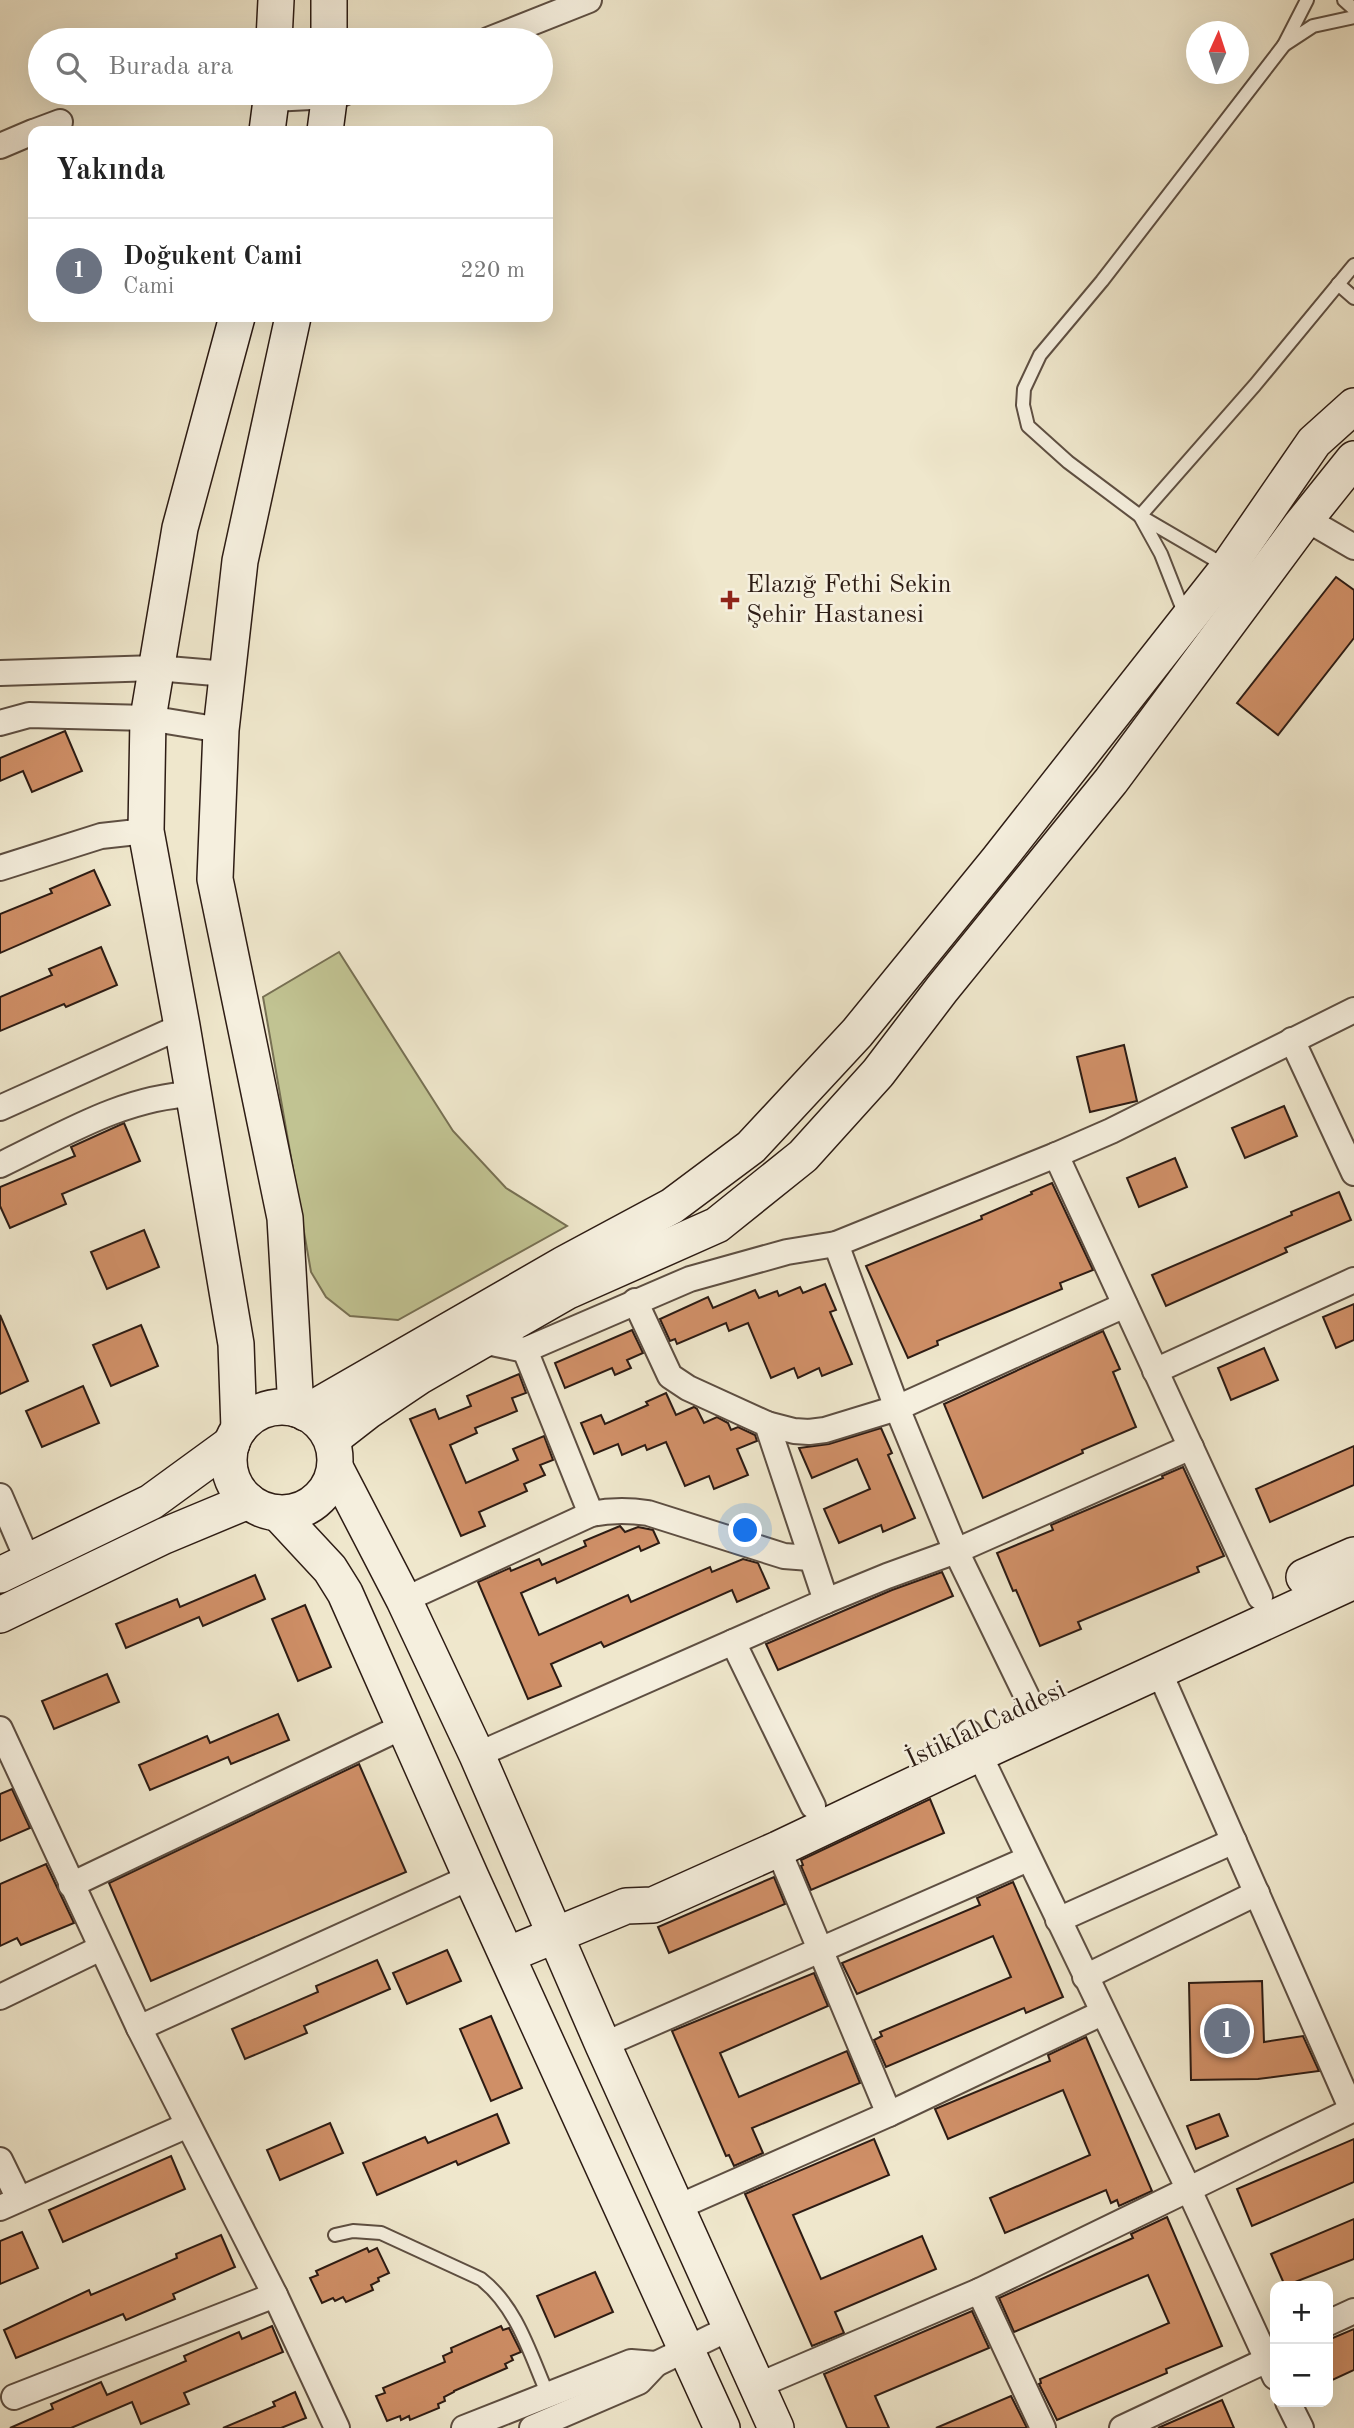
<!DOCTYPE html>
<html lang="tr">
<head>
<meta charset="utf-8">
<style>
  :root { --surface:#fff; --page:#f6f6f6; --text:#222; --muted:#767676; --line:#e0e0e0; --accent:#7c3aed }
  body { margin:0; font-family:"Old Standard TT",serif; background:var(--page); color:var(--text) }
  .controls { position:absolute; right:21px; bottom:21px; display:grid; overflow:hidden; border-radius:14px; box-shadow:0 7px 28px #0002 }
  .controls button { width:63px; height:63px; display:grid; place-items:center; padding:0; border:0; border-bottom:2px solid var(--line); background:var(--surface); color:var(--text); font:35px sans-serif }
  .compass { position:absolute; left:1186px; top:21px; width:63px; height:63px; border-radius:50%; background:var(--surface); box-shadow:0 7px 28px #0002; rotate:3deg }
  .you { position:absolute; left:746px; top:1531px; width:24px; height:24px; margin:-18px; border:5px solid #fff; border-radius:50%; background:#1a73e8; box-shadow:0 0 0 10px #1a73e833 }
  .badge { display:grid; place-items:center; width:46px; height:46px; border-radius:50%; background:var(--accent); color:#fff; font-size:23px; font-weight:700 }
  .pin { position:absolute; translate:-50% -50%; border:4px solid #fff; box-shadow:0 2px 7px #0006 }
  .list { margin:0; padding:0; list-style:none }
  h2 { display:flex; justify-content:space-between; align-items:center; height:91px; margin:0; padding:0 28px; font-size:30px }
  h2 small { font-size:23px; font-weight:400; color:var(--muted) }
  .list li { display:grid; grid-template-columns:46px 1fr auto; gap:21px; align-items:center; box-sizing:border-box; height:105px; padding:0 28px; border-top:2px solid var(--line) }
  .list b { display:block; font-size:26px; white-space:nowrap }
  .list p { margin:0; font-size:23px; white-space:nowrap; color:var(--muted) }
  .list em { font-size:23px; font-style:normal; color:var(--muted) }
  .icon { flex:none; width:38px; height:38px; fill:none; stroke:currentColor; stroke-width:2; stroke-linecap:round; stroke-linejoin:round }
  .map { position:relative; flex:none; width:1354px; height:2428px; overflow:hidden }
  .search { position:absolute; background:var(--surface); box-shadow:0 7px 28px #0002; left:28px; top:28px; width:525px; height:77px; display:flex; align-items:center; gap:18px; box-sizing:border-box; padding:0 24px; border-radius:38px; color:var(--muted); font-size:26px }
  .panel { position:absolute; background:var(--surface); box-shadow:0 7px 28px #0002; left:28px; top:126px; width:525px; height:196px; border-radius:14px }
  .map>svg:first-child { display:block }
</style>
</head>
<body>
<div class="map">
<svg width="1354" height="2428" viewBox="0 0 1354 2428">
  <rect width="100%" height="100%" fill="#efe7cc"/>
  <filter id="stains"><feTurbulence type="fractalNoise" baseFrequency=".00286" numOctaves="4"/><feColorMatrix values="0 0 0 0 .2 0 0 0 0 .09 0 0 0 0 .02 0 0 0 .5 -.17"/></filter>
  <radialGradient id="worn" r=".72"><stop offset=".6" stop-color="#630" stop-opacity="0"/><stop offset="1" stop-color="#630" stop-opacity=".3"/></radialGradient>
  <path fill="#c1c392" stroke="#777053" stroke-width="2" d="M339,952l114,179 53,57 61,38 -169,94 -48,-4 -24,-19 -15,-25 -48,-275z"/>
  <g fill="#cf8f67" stroke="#2d1c14" stroke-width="2">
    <path d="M1336,577l18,13v48l-76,97 -41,-32z"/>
    <path d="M65,731l17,40 -50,21 -9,-21 -23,10v-23z"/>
    <path d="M94,870l16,35 -110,48v-39l52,-21 -2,-4z"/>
    <path d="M101,947l16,38 -51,22 -2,-3 -64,27v-34l52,-22 -3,-6z"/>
    <path d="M1124,1045l13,56 -47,11 -13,-55z"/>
    <path d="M1284,1106l13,30 -52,22 -13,-30z"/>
    <path d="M124,1123l16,38 -78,33 4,10 -56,24 -10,-22v-19l75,-31 -4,-9z"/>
    <path d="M1175,1158l12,29 -48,20 -12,-29z"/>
    <path d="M1052,1183l41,87 -33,13 2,6 -125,52 1,4 -30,13 -42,-92 116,-47 -1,-3 51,-22 -1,-2z"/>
    <path d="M1339,1192l12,28 -66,28 2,4 -121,54 -14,-31 140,-60 -1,-3z"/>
    <path d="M144,1230l15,37 -52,22 -16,-37z"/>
    <path d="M825,1284l11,26 -6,2 22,52 -30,12 -3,-8 -21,10 -4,-10 -23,10 -23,-55 -19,8 -3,-8 -49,21 -2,-5 -5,2 -10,-22 48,-22 5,11 42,-18 4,8 18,-7 2,5 21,-9 3,6z"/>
    <path d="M1354,1304v36l-18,8 -13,-31z"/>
    <path d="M0,1315l28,66 -28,13z"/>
    <path d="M141,1325l17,41 -47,20 -18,-41z"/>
    <path d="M632,1330l11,23 -16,7 4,8 -16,7 -3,-7 -47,20 -10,-25z"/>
    <path d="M1103,1331l17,38 -7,3 23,55 -54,23 1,3 -100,45 -39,-94z"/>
    <path d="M1264,1348l14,32 -47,20 -13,-32z"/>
    <path d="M519,1374l7,19 -14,5 5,13 -42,17 2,5 -27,12 16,38 52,-23 -5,-11 31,-13 9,24 -13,5 5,10 -21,9 3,7 -48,21 6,14 -24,10 -51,-117 25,-10 4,10 32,-13 -4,-10z"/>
    <path d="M83,1386l16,37 -57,24 -16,-36z"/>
    <path d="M666,1393l10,22 18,-8 3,2 7,14 13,-6 11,6 3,7 7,-3 17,8 2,6 -20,8 11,26 -34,14 -5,-13 -24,10 -19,-44 -19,8 -2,-5 -23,10 -4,-11 -24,10 -13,-31 20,-8 4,9 43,-19 -2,-3z"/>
    <path d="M881,1428l11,25 -4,2 27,63 -32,14 -2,-7 -42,18 -15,-34 46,-20 -13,-30 -45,19 -13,-30 30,-4z"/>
    <path d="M1354,1446v39l-84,37 -14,-33z"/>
    <path d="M1183,1467l41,89 -27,11 2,5 -121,50 3,7 -41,17 -24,-56 -3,1 -16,-38 56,-23 -2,-5 112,-47 -1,-2z"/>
    <path d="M620,1526l5,6 13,-5 15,3 6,13 -18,8 -2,-5 -82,37 -2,-5 -34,15 18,42 89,-40 3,7 79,-35 2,5 31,-13 15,4 11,25 -32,14 -5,-12 -128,57 -3,-5 -50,22 10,22 -33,13 -50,-117 32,-14 1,3 28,-12 3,6 44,-19 -2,-5z"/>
    <path d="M942,1572l11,24 -175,74 -12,-26 126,-54z"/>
    <path d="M255,1575l10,24 -62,27 -4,-9 -73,31 -10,-24 61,-25 3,8z"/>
    <path d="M305,1605l26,62 -33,14 -26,-62z"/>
    <path d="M107,1674l12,28 -65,27 -12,-28z"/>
    <path d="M278,1714l11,26 -58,24 -3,-7 -78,33 -11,-25 68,-29 3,7z"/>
    <path d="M359,1764l47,108 -255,109 -42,-98z"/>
    <path d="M12,1789l18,39 -30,13v-47z"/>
    <path d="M930,1799l14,34 -133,57 -10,-24 2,-1 -2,-5z"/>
    <path d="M46,1864l28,59 -53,22 -4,-7 -17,8v-62z"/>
    <path d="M774,1877l11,27 -116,49 -11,-26z"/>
    <path d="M1013,1882l50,115 -37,16 -2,-5 -138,59 -12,-27 8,-4 -2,-4 131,-55 -18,-41 -136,58 -15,-31 138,-58 -3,-7z"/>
    <path d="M447,1950l14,31 -54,23 -14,-31z"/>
    <path d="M377,1960l13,29 -86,37 3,7 -62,26 -13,-30 86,-37 -2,-6z"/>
    <path d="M814,1973l14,33 -108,47 19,44 108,-46 13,32 -108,45 11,25 -29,13 -5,-11 -3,1 -54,-125z"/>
    <path d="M1262,1981l2,61 39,-6 16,35 -61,8 -67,1 -2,-97z"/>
    <path d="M491,2016l31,72 -31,13 -31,-72z"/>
    <path d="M1086,2037l66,154 -33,15 -2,-6 -6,3 -5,-13 -101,43 -15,-35 100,-43 -27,-65 -115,49 -13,-30 115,-48 -2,-6z"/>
    <path d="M497,2114l12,29 -51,22 -2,-4 -79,34 -14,-32 62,-26 3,6z"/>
    <path d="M1219,2114l9,22 -32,13 -9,-23z"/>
    <path d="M330,2123l13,30 -63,27 -13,-30z"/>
    <path d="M874,2139l15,36 -96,40 28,64 101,-43 14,33 -101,43 9,21 -32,13 -67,-152z"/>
    <path d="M1354,2139v43l-102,44 -15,-37z"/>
    <path d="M171,2156l14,33 -122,53 -14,-32z"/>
    <path d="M1167,2217l55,129 -56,23 1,4 -110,47 -18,-36 2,-1 -1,-4 129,-56 -21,-48 -134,57 -15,-34 134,-60 -2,-4z"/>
    <path d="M1354,2219v40l-69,27 -14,-32z"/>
    <path d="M22,2232l16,36 -38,16v-43z"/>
    <path d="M221,2235l14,32 -62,27 2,5 -49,21 -3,-6 -107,44 -12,-28 85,-40 2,5 86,-37 -1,-4z"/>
    <path d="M367,2248l2,4 8,-4 12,25 -11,5 1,3 -8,4 2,5 -27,12 -3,-5 -8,4 -2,-3 -11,5 -12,-25 8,-3 -2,-4z"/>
    <path d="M595,2272l18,40 -58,25 -18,-41z"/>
    <path d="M972,2311l17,37 -114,48 14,32h-42l-23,-54z"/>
    <path d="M272,2326l11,26 -99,41 5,11 -48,20 -9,-22 -61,26h-61l43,-19 -2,-5 50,-22 6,13 79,-34 -2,-5 55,-24 3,7z"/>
    <path d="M501,2326l2,4 6,-2 12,24 -10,4 2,4 -8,4 2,4 -53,23v1l-10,5 1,4 -7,3 1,4 -29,12 -1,-4 -8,4 -1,-4 -13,5 -11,-25 9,-3 -2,-5 62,-26 -2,-6 9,-4 -1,-4z"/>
    <path d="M1354,2329v41l-26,12v-42z"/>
    <path d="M295,2392l11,26 -25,10h-58l52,-22 -2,-4z"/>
    <path d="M1011,2396l16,32h-91z"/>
    <path d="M1222,2400l12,28h-76z"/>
  </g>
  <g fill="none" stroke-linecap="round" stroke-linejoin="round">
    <defs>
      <g id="lane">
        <path d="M1307,0l-23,45 29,-19 41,-9"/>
        <path d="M1344,0l10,9"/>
        <path d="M1284,45l-182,236 -62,74 -16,34 -1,16 5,21 40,36 72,54 115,-131 99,-120"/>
        <path d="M1338,284l16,14"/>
        <path d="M1185,615l-24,-61 -21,-38 84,49"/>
        <path d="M335,2235l18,-4 28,2 100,46c36,28 49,75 67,116"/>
      </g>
      <g id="street">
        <path d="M488,40l101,-40"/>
        <path d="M272,99l58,-3 14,-3"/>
        <path d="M36,131l24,-9"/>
        <path d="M0,146l33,-14"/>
        <path d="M1306,519l48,28"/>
        <path d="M0,673l156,-5 71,6"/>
        <path d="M0,723l29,-8 119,3 73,12"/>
        <path d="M0,868l101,-32 45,-5"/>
        <path d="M1292,1040l62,133"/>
        <path d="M0,1108l182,-82"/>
        <path d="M1056,1155l204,442"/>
        <path d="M0,1165c63,-30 123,-68 194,-71"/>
        <path d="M836,1244l61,164 59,143 74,152"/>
        <path d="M635,1301l35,75 18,12 79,36 59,177"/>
        <path d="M482,1341l43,9 165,-71 97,-27 49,-8 220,-89 55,-24 243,-121"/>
        <path d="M525,1350l66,164"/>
        <path d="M1155,1371l199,-91"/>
        <path d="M767,1424l27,7 15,1 16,-2 72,-22 228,-103"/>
        <path d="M0,1496l28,65"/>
        <path d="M404,1600l187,-86c20,-4 37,-4 57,-1l136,43 26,2"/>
        <path d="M733,1642l80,164"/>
        <path d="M1159,1671l193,439"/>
        <path d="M0,1729l139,299 136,267 62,133"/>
        <path d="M969,1733l220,457 86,187"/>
        <path d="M477,1755l349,-154 61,-25 69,-25 235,-104"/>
        <path d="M778,1849l111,265"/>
        <path d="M71,1885l333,-159"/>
        <path d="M1058,1920l176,-79"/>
        <path d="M1085,1977l172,-84"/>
        <path d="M0,1997l101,-49"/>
        <path d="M139,2028l332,-151"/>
        <path d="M603,2045l425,-186"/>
        <path d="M0,2160l19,39"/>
        <path d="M0,2208l188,-83"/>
        <path d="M676,2208l213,-94 213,-101"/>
        <path d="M979,2291l64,137"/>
        <path d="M1328,2323l26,-12"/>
        <path d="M757,2386l222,-95 375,-182"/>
        <path d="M14,2397l261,-102"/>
        <path d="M1288,2402l13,26"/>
        <path d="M464,2428l167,-66 25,2"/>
        <path d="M532,2428l107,-46 17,-18 74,-36"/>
        <path d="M1122,2428l145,-68 8,-7"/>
      </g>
      <g id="secondary">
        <path d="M329,0v40"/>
        <path d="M274,40l2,-40"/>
        <path d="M267,131l5,-38"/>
        <path d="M325,131l5,-38"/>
        <path d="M237,317l-57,211 -32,190 -2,113 36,195 54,318 3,85"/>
        <path d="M293,317l-53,244 -19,169 -6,149 70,339 11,191"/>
        <circle cx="282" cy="1460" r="53"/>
        <path d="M305,1413l259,-149 108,-58 79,-59 106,-114 141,-173 225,-286 91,-132 40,-36"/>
        <path d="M332,1439l36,-28 52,-35 146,-84 151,-67 86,-69 75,-83 64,-84 169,-208 190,-256 53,-66"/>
        <path d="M335,1467l69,133 73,155 126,290 173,383"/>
        <path d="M278,1513l52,56 15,24 126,284 251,551"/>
        <path d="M0,1575l151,-73 81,-59"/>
        <path d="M1304,1577l50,-22"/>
        <path d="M0,1615l164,-79 84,-35"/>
        <path d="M507,1955l119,-49 27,-1 125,-56 200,-95 376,-173"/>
      </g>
    </defs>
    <use href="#lane" stroke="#5e4f42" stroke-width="16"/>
    <use href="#street" stroke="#5e4f42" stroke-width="28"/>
    <use href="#secondary" stroke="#2d1c14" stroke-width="38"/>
    <use href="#lane" stroke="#f5efde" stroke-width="12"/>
    <use href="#street" stroke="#f5efde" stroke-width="24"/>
    <use href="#secondary" stroke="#f5efde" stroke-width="35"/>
  </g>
  <path fill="#8f2418" stroke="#f5efde" stroke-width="2.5" d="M726.5 589.5h7v7h7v7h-7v7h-7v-7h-7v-7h7z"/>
  <g text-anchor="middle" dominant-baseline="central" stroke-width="5" stroke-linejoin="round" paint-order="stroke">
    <g font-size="26" fill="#2d1c14" stroke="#f5efde" text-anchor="start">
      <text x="746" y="585">Elazığ Fethi Sekin<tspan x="746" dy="30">Şehir Hastanesi</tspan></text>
    </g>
    <g font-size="26" fill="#2d1c14" stroke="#f5efde">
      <text transform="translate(986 1725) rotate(-25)">İstiklal Caddesi</text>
    </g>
  </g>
  <rect width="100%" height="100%" filter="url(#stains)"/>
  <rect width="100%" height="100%" fill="url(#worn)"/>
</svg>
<div class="controls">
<button>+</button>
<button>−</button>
</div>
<svg class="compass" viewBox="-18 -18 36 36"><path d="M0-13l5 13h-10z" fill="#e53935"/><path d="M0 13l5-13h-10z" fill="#767676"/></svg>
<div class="you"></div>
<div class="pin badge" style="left:1227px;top:2031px;background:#6b7280">1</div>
<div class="search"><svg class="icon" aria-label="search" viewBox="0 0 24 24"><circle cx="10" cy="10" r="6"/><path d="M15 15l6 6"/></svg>Burada ara</div>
<section class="panel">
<h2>Yakında<small></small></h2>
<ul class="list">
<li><span class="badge" style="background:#6b7280">1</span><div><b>Doğukent Cami</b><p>Cami</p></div><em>220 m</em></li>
</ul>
</section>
</div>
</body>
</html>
